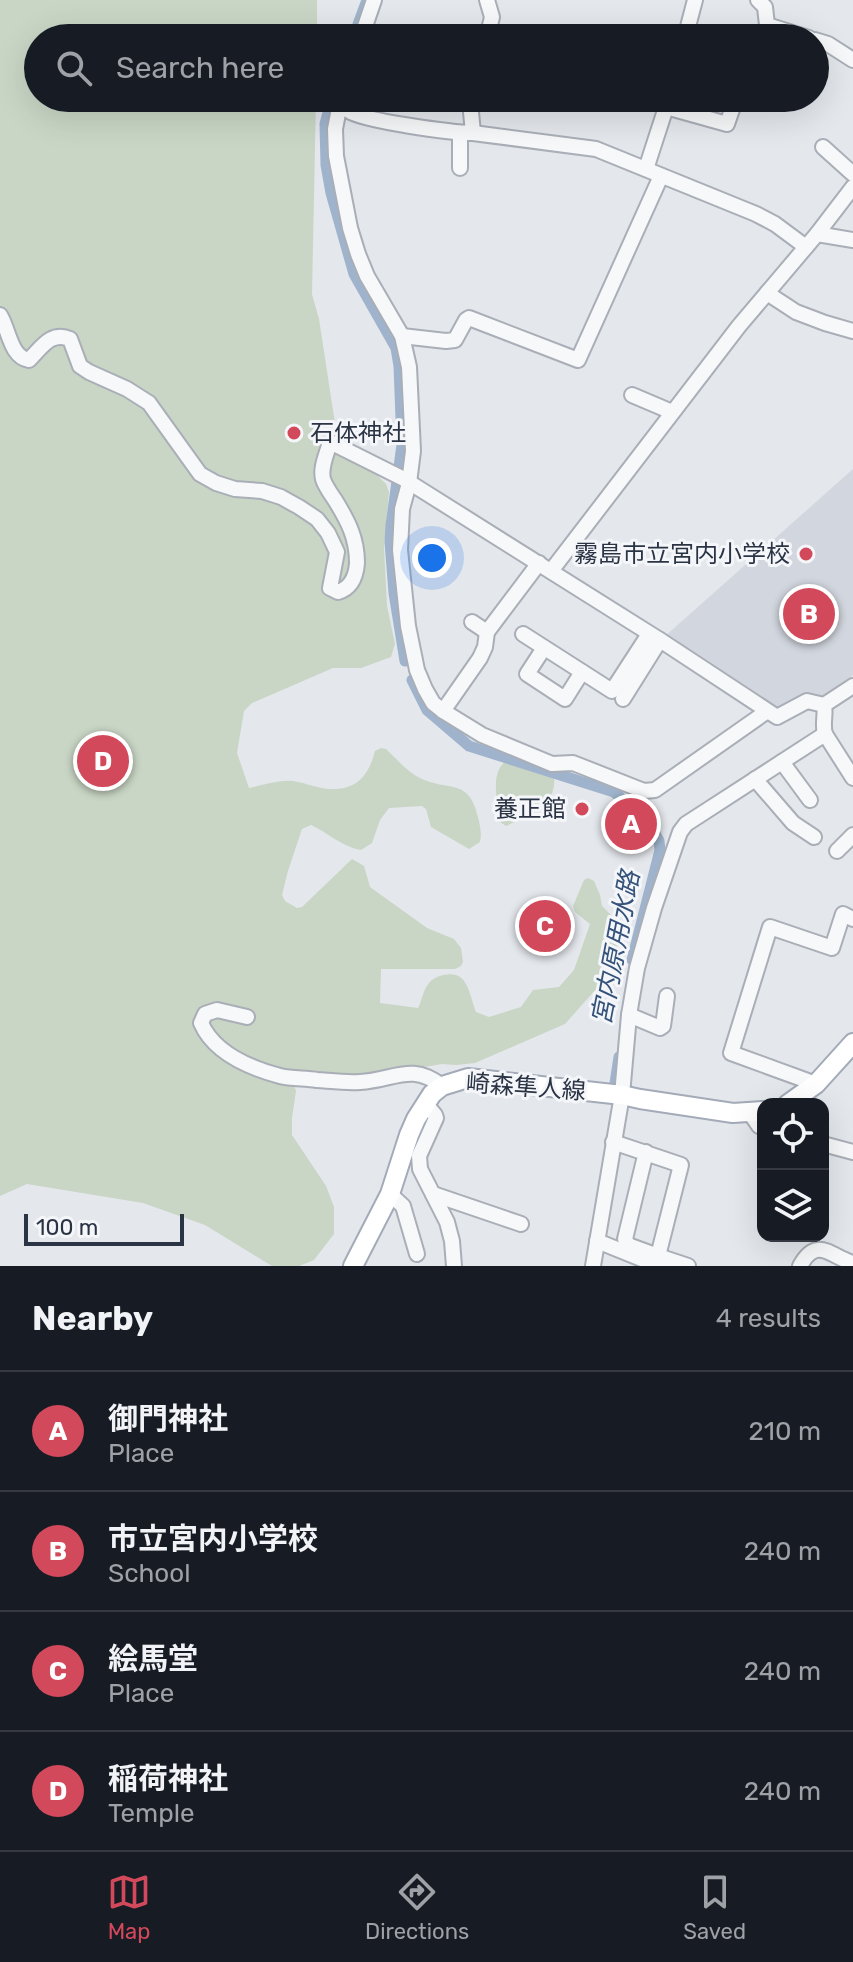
<!DOCTYPE html>
<html lang="en">
<head>
<meta charset="utf-8">
<style>
  :root { --surface:#171b24; --page:#20242c; --text:#f1f3f6; --muted:#9ea1a6; --line:#363941; --accent:#d1495b }
  body { margin:0; font-family:Rubik,"Noto Sans JP",sans-serif; background:var(--page); color:var(--text) }
  .controls { position:absolute; right:24px; bottom:24px; display:grid; overflow:hidden; border-radius:16px; box-shadow:0 8px 32px #0002 }
  .controls button { width:72px; height:72px; display:grid; place-items:center; padding:0; border:0; border-bottom:2px solid var(--line); background:var(--surface); color:var(--text); font:40px sans-serif }
  .scale { position:absolute; left:24px; bottom:20px; width:160px; box-sizing:border-box; padding-left:8px; border:4px solid #2b3445; border-top:0; font-size:22px; line-height:28px; white-space:nowrap; color:#2b3445; -webkit-text-stroke:6px #f4f6f9; paint-order:stroke }
  .you { position:absolute; left:432px; top:558px; width:28px; height:28px; margin:-20px; border:6px solid #fff; border-radius:50%; background:#1a73e8; box-shadow:0 0 0 12px #1a73e833 }
  .badge { display:grid; place-items:center; width:52px; height:52px; border-radius:50%; background:var(--accent); color:#fff; font-size:26px; font-weight:700 }
  .pin { position:absolute; translate:-50% -50%; border:4px solid #fff; box-shadow:0 2px 8px #0006 }
  .list { margin:0; padding:0; list-style:none }
  h2 { display:flex; justify-content:space-between; align-items:center; height:104px; margin:0; padding:0 32px; font-size:34px }
  h2 small { font-size:26px; font-weight:400; color:var(--muted) }
  .list li { display:grid; grid-template-columns:52px 1fr auto; gap:24px; align-items:center; box-sizing:border-box; height:120px; padding:0 32px; border-top:2px solid var(--line) }
  .list b { display:block; font-size:30px; white-space:nowrap }
  .list p { margin:0; font-size:26px; white-space:nowrap; color:var(--muted) }
  .list em { font-size:26px; font-style:normal; color:var(--muted) }
  .icon { flex:none; width:44px; height:44px; fill:none; stroke:currentColor; stroke-width:2; stroke-linecap:round; stroke-linejoin:round }
  .map { position:relative; flex:none; width:853px; height:1266px; overflow:hidden }
  .search { position:absolute; background:var(--surface); box-shadow:0 8px 32px #0002; left:24px; right:24px; top:24px; height:88px; display:flex; align-items:center; gap:20px; box-sizing:border-box; padding:0 28px; border-radius:44px; color:var(--muted); font-size:30px }
  .sheet { height:584px; background:var(--surface) }
  nav { display:flex; justify-content:space-around; align-items:center; box-sizing:border-box; height:112px; border-top:2px solid var(--line); background:var(--surface); font-size:22px; color:var(--muted) }
  nav a { display:grid; justify-items:center; gap:4px }
  nav .on { color:var(--accent) }
  .map>svg:first-child { display:block }
</style>
</head>
<body>
<div class="map">
<svg width="853" height="1266" viewBox="0 0 853 1266">
  <rect width="100%" height="100%" fill="#e4e7ec"/>
  <path fill="#d2d6de" d="M853,469v206l-33,24 -10,-4 -35,14 -112,-71z"/>
  <g fill="#c9d6c5">
    <path d="M0,0h317v38h-279v60h278l-4,196 7,25 17,111 6,10 44,44 3,8 -5,55 3,59 8,38 -4,13 -30,11h-28l-81,35 -8,8 -7,42 12,35c14,-3 30,-8 44,-7 13,2 26,8 38,8 27,1 38,-15 44,-38l6,-3 5,1c10,9 21,23 34,29 28,14 49,-1 58,39 2,9 4,16 2,25l-11,7 -38,-22 -5,-18 -4,-3 -33,2 -9,12 -8,23 -11,7c-18,-3 -33,-17 -50,-25l-9,4 -14,42 -6,24 3,6 12,7 5,-1 50,-48 12,7 6,21 57,41 27,11 7,9 2,14 -2,4 -6,3h-74l-1,34 38,5c4,-8 5,-18 11,-25 7,-9 28,-13 35,-2 6,8 8,21 12,31l13,5 32,-10 12,-17 26,-3 15,-17 16,-46 -15,-12 -2,-6 11,-26 4,-2 6,3 6,14 2,11 17,17 2,6 -7,31 -9,19 -40,45 -90,39 -19,2 -14,-1 -81,14 -68,5 3,8 -4,27v17l34,51 8,21v27l-20,26 -15,6h-27l-67,-41 -62,-22 -116,-19 -27,12z"/>
    <path d="M506,761l48,16c3,30 -25,38 -48,49l-6,-4c-2,-18 -11,-49 6,-61z"/>
  </g>
  <g fill="none" stroke-linecap="round" stroke-linejoin="round">
    <g stroke="#9fb4cc" stroke-width="11">
      <path d="M353,38l14,-38"/>
      <path d="M332,98l-7,26 1,41 5,28 23,81 42,74 3,18 3,79 -11,80 -1,17 4,51 11,68"/>
      <path d="M412,680l15,30 42,36 145,46 21,18 18,20 6,11 1,9 -28,110"/>
      <path d="M615,1083l4,-26"/>
    </g>
    <defs>
      <g id="minor">
        <path d="M758,0l7,7 2,18 42,13"/>
        <path d="M361,38l13,-38"/>
        <path d="M487,38l5,-21 -5,-17"/>
        <path d="M685,38l10,-38"/>
        <path d="M815,40l13,4 25,16"/>
        <path d="M341,98l-6,31 1,27 14,72 8,26 9,22 35,60 7,31 4,84 -4,32 -7,26 -2,41 8,76 9,44 8,19 8,14 10,8 39,24 70,29 21,-1 71,28 11,-1 111,-78"/>
        <path d="M340,102c2,2 6,7 9,9 15,10 104,22 124,22l123,16 160,65 19,10 31,23"/>
        <path d="M666,107l61,17 9,-26"/>
        <path d="M460,133v35"/>
        <path d="M473,133l-2,-21 2,-14"/>
        <path d="M823,147l30,27"/>
        <path d="M646,169l23,-71"/>
        <path d="M817,234l36,6"/>
        <path d="M767,293l29,19 29,11 28,8"/>
        <path d="M0,315c9,14 10,42 29,45 13,-13 22,-29 41,-21l10,27 9,6 38,17 22,14 51,71 16,9 19,6 27,2 19,6 18,10 18,12 11,14 9,19 -7,36 8,4c13,-4 18,-15 19,-29 0,-25 -9,-42 -22,-63 -4,-6 -10,-14 -12,-21 -3,-12 4,-25 7,-37l74,37 256,161 117,77 30,-16 17,4 29,-19"/>
        <path d="M402,336l44,5 9,-1 11,-20 3,-2 109,42 83,-184"/>
        <path d="M632,395l40,17"/>
        <path d="M551,571l188,-245 78,-92 36,-47"/>
        <path d="M472,622l15,10"/>
        <path d="M523,634l89,57 37,-57"/>
        <path d="M544,648l-17,26 38,25 17,-27"/>
        <path d="M623,699l37,-59"/>
        <path d="M824,705c2,10 -2,19 1,29l28,44"/>
        <path d="M443,711l37,-53 5,-11 2,-15 52,-69"/>
        <path d="M782,762l28,38"/>
        <path d="M755,779l38,44 21,14"/>
        <path d="M837,851l16,-16"/>
        <path d="M629,1015l31,13 3,-2 4,-30"/>
        <path d="M247,1017l-30,-7 -12,4 -4,9c13,30 49,45 79,53 12,3 25,2 37,4 14,1 29,3 43,2 35,-2 51,-20 82,4"/>
        <path d="M816,1084l-85,-31 39,-126 62,21 11,-34 10,5"/>
        <path d="M425,1103l10,12 1,3 -17,38 1,13 27,53 5,19 2,25"/>
        <path d="M750,1113l9,13 4,2"/>
        <path d="M613,1142l68,23 -23,91 -30,-11 -3,-6 21,-87"/>
        <path d="M823,1144l30,8"/>
        <path d="M390,1194l13,12 14,48"/>
        <path d="M433,1194l88,30"/>
        <path d="M597,1241l62,25"/>
        <path d="M658,1256l30,10"/>
        <path d="M593,1266l29,-171 7,-80 8,-47 17,-60 26,-76 6,-8 139,-90"/>
        <path d="M800,1266c17,-31 31,-9 53,-3"/>
      </g>
      <g id="major">
        <path d="M788,1104l28,-20 37,-41"/>
        <path d="M353,1266l37,-72 19,-59 7,-16 16,-25 10,-8 26,-8 154,17 18,4 93,14 30,-2"/>
      </g>
    </defs>
    <use href="#minor" stroke="#a9aeb7" stroke-width="18"/>
    <use href="#major" stroke="#a3abb8" stroke-width="22"/>
    <use href="#minor" stroke="#f7f8fa" stroke-width="14"/>
    <use href="#major" stroke="#fff" stroke-width="18"/>
  </g>
  <g fill="#d1495b" stroke="#f4f6f9" stroke-width="3">
    <circle cx="294" cy="433" r="8"/>
    <circle cx="806" cy="554" r="8"/>
    <circle cx="582" cy="809" r="8"/>
  </g>
  <g text-anchor="middle" dominant-baseline="central" stroke-width="6" stroke-linejoin="round" paint-order="stroke">
    <g font-size="24" fill="#2b3445" stroke="#f4f6f9" text-anchor="end">
      <text x="310" y="433" text-anchor="start">石体神社</text>
      <text x="790" y="554">霧島市立宮内小学校</text>
      <text x="566" y="809">養正館</text>
    </g>
    <g font-size="24" fill="#2b3445" stroke="#f4f6f9">
      <text transform="translate(526 1087) rotate(4)">崎森隼人線</text>
    </g>
    <g font-size="26" font-style="italic" fill="#34527a" stroke="#f4f6f9">
      <text transform="translate(616 948) rotate(-79)">宮内原用水路</text>
    </g>
  </g>
</svg>
<div class="controls">
<button><svg class="icon" aria-label="locate" viewBox="0 0 24 24"><circle cx="12" cy="12" r="6"/><path d="M12 2v4M12 18v4M2 12h4M18 12h4"/></svg></button>
<button><svg class="icon" aria-label="layers" viewBox="0 0 24 24"><path d="M12 4l9 5-9 5-9-5zM3 14l9 5 9-5"/></svg></button>
</div>
<div class="scale">100 m</div>
<div class="you"></div>
<div class="pin badge" style="left:631px;top:824px">A</div>
<div class="pin badge" style="left:809px;top:614px">B</div>
<div class="pin badge" style="left:545px;top:926px">C</div>
<div class="pin badge" style="left:103px;top:761px">D</div>
<div class="search"><svg class="icon" aria-label="search" viewBox="0 0 24 24"><circle cx="10" cy="10" r="6"/><path d="M15 15l6 6"/></svg>Search here</div>
</div>
<section class="sheet">
<h2>Nearby<small>4 results</small></h2>
<ul class="list">
<li><span class="badge">A</span><div><b>御門神社</b><p>Place</p></div><em>210 m</em></li>
<li><span class="badge">B</span><div><b>市立宮内小学校</b><p>School</p></div><em>240 m</em></li>
<li><span class="badge">C</span><div><b>絵馬堂</b><p>Place</p></div><em>240 m</em></li>
<li><span class="badge">D</span><div><b>稲荷神社</b><p>Temple</p></div><em>240 m</em></li>
</ul>
</section>
<nav>
<a class="on"><svg class="icon" aria-label="map" viewBox="0 0 24 24"><path d="M3 6l6-2 6 2 6-2v14l-6 2-6-2-6 2zM9 4v14M15 6v14"/></svg>Map</a>
<a><svg class="icon" aria-label="directions" viewBox="0 0 24 24"><path d="M12 3l9 9-9 9-9-9zM9 14v-3h6M13 9l2 2-2 2"/></svg>Directions</a>
<a><svg class="icon" aria-label="saved" viewBox="0 0 24 24"><path d="M7 4h10v16l-5-4-5 4z"/></svg>Saved</a>
</nav>
</body>
</html>
